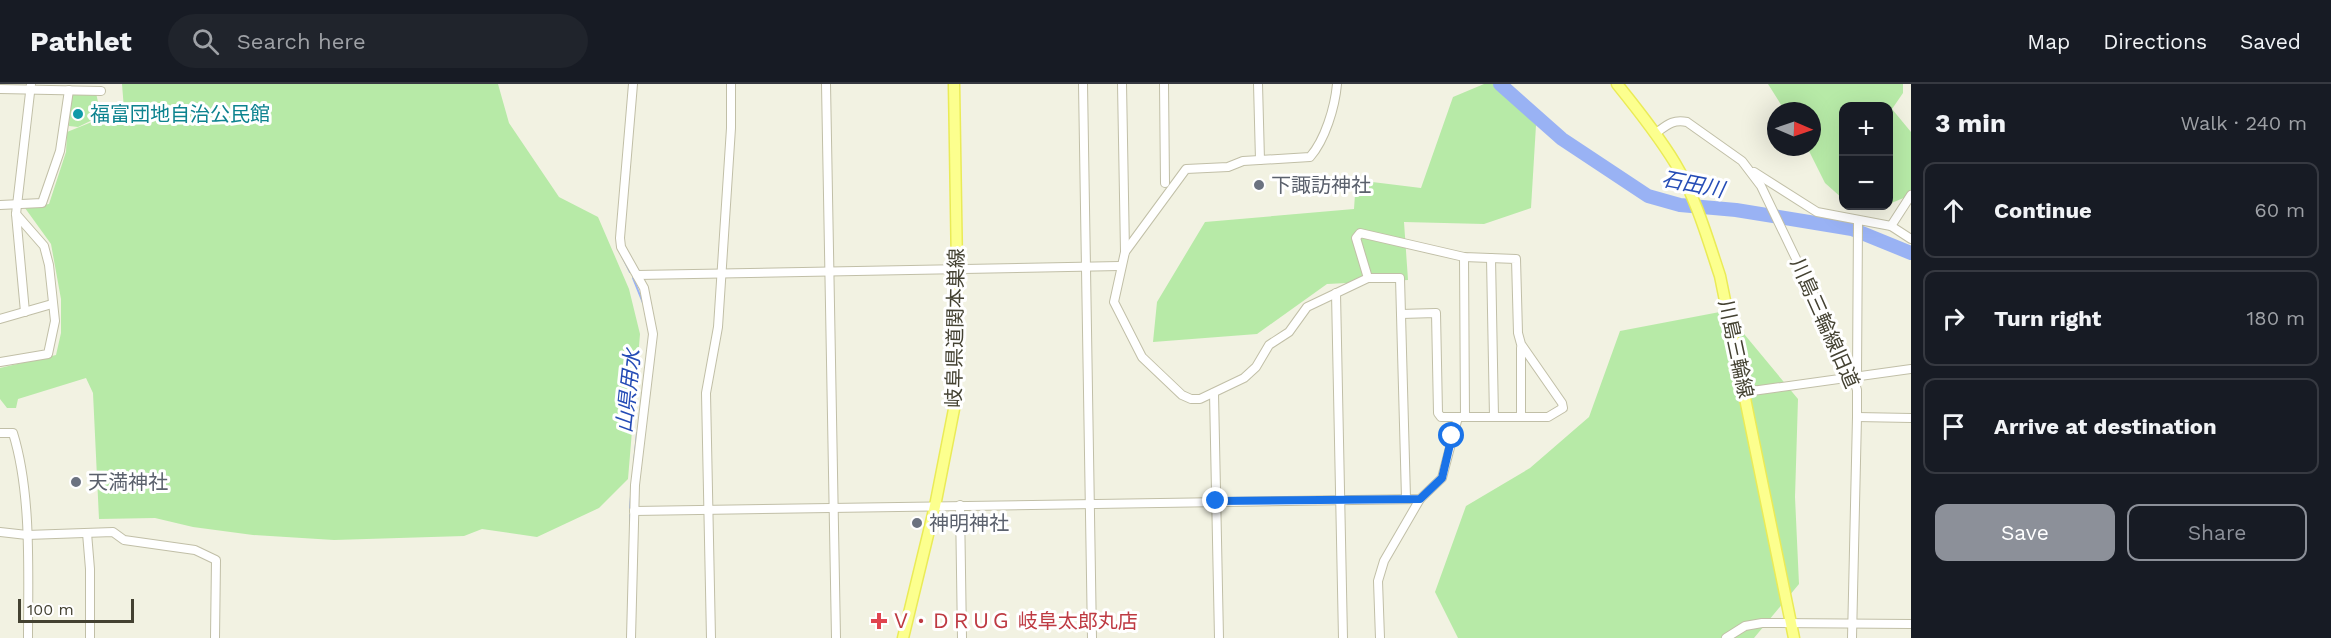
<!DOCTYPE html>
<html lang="en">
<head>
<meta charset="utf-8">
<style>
  :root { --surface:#171b24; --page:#20242c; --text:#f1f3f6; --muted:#9ea1a6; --line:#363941; --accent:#8c9099 }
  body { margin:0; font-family:"Work Sans","Noto Sans JP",sans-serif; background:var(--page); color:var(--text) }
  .controls { position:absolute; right:18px; top:18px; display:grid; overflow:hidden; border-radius:12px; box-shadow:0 6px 24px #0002 }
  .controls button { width:54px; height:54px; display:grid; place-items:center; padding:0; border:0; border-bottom:2px solid var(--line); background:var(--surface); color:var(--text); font:30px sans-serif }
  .compass { position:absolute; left:1767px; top:18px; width:54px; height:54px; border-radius:50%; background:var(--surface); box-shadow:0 6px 24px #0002; rotate:92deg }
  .scale { position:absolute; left:18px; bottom:15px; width:116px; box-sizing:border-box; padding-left:6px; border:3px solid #444232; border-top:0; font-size:16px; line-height:21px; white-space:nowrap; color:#444232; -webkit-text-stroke:4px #fff; paint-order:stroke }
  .stop { position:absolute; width:18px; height:18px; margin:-14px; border:4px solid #1a73e8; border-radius:50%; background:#fff }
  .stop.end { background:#1a73e8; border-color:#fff; box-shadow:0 2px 6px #0008 }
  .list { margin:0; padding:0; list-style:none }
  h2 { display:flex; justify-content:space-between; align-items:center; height:78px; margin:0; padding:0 24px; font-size:26px }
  h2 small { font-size:20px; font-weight:400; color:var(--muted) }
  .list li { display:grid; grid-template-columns:39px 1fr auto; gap:18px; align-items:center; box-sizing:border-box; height:96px; margin:0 12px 12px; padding:0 12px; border:2px solid var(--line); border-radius:12px }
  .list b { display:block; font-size:22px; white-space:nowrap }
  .list em { font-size:20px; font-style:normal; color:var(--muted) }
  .actions { display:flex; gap:12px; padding:18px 24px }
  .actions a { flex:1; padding:14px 0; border:2px solid var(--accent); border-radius:12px; text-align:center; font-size:21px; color:var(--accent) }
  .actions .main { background:var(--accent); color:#fff }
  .icon { flex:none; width:33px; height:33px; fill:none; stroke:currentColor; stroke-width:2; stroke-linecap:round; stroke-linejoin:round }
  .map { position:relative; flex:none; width:1911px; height:554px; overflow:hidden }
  header { display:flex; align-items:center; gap:36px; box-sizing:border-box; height:84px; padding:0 30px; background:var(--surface); border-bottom:2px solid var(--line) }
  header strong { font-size:28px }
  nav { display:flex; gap:33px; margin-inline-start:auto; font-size:21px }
  .search { width:420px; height:54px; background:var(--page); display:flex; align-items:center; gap:15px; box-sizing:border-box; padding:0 21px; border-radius:33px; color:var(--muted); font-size:22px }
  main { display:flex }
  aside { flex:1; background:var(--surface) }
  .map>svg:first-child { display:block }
</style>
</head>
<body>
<header>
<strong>Pathlet</strong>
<div class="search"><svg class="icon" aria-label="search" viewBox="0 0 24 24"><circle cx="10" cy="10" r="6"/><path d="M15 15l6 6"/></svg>Search here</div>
<nav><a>Map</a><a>Directions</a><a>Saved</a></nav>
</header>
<main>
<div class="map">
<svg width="1911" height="554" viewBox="0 0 1911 554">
  <rect width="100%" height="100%" fill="#f2f2e2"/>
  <g fill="#b7eaa7">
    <path d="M122,0h376l11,39 50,74 39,20 31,72 11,45 -12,145 -29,29 -62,29 -55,-8 -18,7 -130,4 -81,-5 -60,-8 -38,-9 -56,1 -6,-126 -7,-15 -68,21 -2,9h-9l-7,-9v-31l56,-13 5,-22v-34l-10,-55 -26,-36 24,-4 17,-52 1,-20 57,-23z"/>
    <path d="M1484,0h13l39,41 -5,83 -47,16 -80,-2 4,58 -81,4 -70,50 -104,8 4,-40 48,-80 149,-13 2,-29 65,8 32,-91z"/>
    <path d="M1768,0h135v9l-11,16 19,23v58l-5,7 -17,7 -1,-98h-44l-1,93 -18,-16 -18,-36h5v-36h-27z"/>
    <path d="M71,9h25l2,9 18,3 -1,4 -37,18 -9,-1z"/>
    <path d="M1725,227l73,88 -3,98 4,87 -45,54h-296l-23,-46 31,-86 64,-38 59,-51 31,-86z"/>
  </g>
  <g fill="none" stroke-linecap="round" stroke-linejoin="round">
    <g stroke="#99b2f4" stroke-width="2">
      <path d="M622,172l8,16"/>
      <path d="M633,194l10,25"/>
      <path d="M634,379l3,-30"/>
      <path d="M630,424l1,-12"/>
      <path d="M630,449v-18"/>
    </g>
    <path stroke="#99b2f4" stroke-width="14" d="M1500,0l62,55 86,57 32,9 56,5 116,19 59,24"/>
    <defs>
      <g id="minor">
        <path d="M826,0l10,554"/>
        <path d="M1083,0l9,554"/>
        <path d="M1122,0l3,168"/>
        <path d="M1164,0l1,99"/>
        <path d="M1258,0l2,76"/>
        <path d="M0,5l101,2"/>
        <path d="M1656,49c11,-8 17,-14 31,-11l55,39 19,25 92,191 4,13v27l-5,221"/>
        <path d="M1754,88l63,40 74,14 20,13"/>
        <path d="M0,121l42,-2 18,-52 9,-61"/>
        <path d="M1891,142l20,-31"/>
        <path d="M1464,173l1,160"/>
        <path d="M1491,174l3,159"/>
        <path d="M637,191l483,-9"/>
        <path d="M1368,194h32l6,220"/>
        <path d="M1336,209l7,345"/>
        <path d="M25,228l-9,-98 15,-130"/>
        <path d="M1401,230l35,-1 2,100 3,4h17"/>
        <path d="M0,235l52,-15"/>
        <path d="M1521,264v69"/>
        <path d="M0,278l48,-8 7,-33 -6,-56 -5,-19 -28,-32"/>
        <path d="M1857,292l1,-155"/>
        <path d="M1745,308l166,-23"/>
        <path d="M1214,309l5,245"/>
        <path d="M1857,333l54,1"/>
        <path d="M0,349h13c19,61 15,142 15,205"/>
        <path d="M960,421l2,133"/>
        <path d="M634,427l786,-12 22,-21 16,-61h90l15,-9 -1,-5 -41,-59 -3,-11 -2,-74 -52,-2 -104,-24 -4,5 12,40 -61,29 -18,25 -20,13 -13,22 -12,11 -44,21h-9l-9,-4 -40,-38 -28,-55 11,-50 61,-83 42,-2 15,-6 67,-4c15,-17 25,-50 27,-73"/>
        <path d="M0,448l27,3 86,-3 11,8 71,10 21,10 -1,78"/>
        <path d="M87,449l3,36v69"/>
        <path d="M631,554l4,-153 18,-151 -9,-46 -23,-41 -1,-9 13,-154"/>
        <path d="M711,554l-5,-245 12,-66 13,-199v-44"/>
        <path d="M1380,554l-2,-57 6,-20 36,-62"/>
        <path d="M1726,554l19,-12 17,-3 149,1"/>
      </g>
      <g id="major">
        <path d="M1617,0c21,26 41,51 58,79 21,35 32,74 45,113l74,362"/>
        <path d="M903,554l32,-132 20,-102 2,-136 -3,-184"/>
      </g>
    </defs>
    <use href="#minor" stroke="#c1bfa7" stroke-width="10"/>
    <use href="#major" stroke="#eaeb57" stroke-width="13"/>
    <use href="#minor" stroke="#fff" stroke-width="8"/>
    <use href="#major" stroke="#fcff8e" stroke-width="10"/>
  </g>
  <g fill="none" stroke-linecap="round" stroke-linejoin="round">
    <path stroke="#1a73e8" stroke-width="8" d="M1216,417l204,-2 22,-21 10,-42"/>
  </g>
  <circle fill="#0f9aa8" stroke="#fff" stroke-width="2" cx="78" cy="30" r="6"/>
  <g fill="#6b7280" stroke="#fff" stroke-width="2">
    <circle cx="1259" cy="101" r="6"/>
    <circle cx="76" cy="398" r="6"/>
    <circle cx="917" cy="439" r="6"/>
  </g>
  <path fill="#e0444e" stroke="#fff" stroke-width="2" d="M876 528h6v6h6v6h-6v6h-6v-6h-6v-6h6z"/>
  <g text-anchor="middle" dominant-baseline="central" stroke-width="6" stroke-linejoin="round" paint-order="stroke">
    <g font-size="20" fill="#0d838f" stroke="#fff" text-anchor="start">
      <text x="90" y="30">福富団地自治公民館</text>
    </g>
    <g font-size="20" fill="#5b616d" stroke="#fff" text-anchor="start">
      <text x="1271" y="101">下諏訪神社</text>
      <text x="88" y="398">天満神社</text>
      <text x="929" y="439">神明神社</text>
    </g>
    <g font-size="20" fill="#444232" stroke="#fff">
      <text transform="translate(1825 239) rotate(66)">川島三輪線旧道</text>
      <text transform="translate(955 244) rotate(-89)">岐阜県道関本巣線</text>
      <text transform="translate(1736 265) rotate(78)">川島三輪線</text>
    </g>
    <g font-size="20" fill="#be3a42" stroke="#fff" text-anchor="start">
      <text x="891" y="537">Ｖ・ＤＲＵＧ 岐阜太郎丸店</text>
    </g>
    <g font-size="21" font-style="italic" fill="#254cb6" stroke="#fff">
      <text transform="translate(1693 100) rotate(11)">石田川</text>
      <text transform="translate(628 307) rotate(-84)">山県用水</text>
    </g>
  </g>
</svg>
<div class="controls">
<button>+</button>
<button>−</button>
</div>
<svg class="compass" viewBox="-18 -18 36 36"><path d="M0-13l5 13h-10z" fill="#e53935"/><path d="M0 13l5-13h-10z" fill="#9ea1a6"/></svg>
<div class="scale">100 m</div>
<div class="stop" style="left:1452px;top:352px"></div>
<div class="stop end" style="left:1216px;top:417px"></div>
</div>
<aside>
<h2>3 min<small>Walk · 240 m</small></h2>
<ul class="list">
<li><svg class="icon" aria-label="ahead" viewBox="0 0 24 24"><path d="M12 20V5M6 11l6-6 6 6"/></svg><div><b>Continue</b></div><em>60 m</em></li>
<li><svg class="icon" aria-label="right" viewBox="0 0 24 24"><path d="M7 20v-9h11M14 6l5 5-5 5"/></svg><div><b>Turn right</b></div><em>180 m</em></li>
<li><svg class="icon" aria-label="arrive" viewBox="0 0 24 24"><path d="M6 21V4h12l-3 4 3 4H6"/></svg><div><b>Arrive at destination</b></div></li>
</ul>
<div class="actions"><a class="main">Save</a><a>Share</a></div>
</aside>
</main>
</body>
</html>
